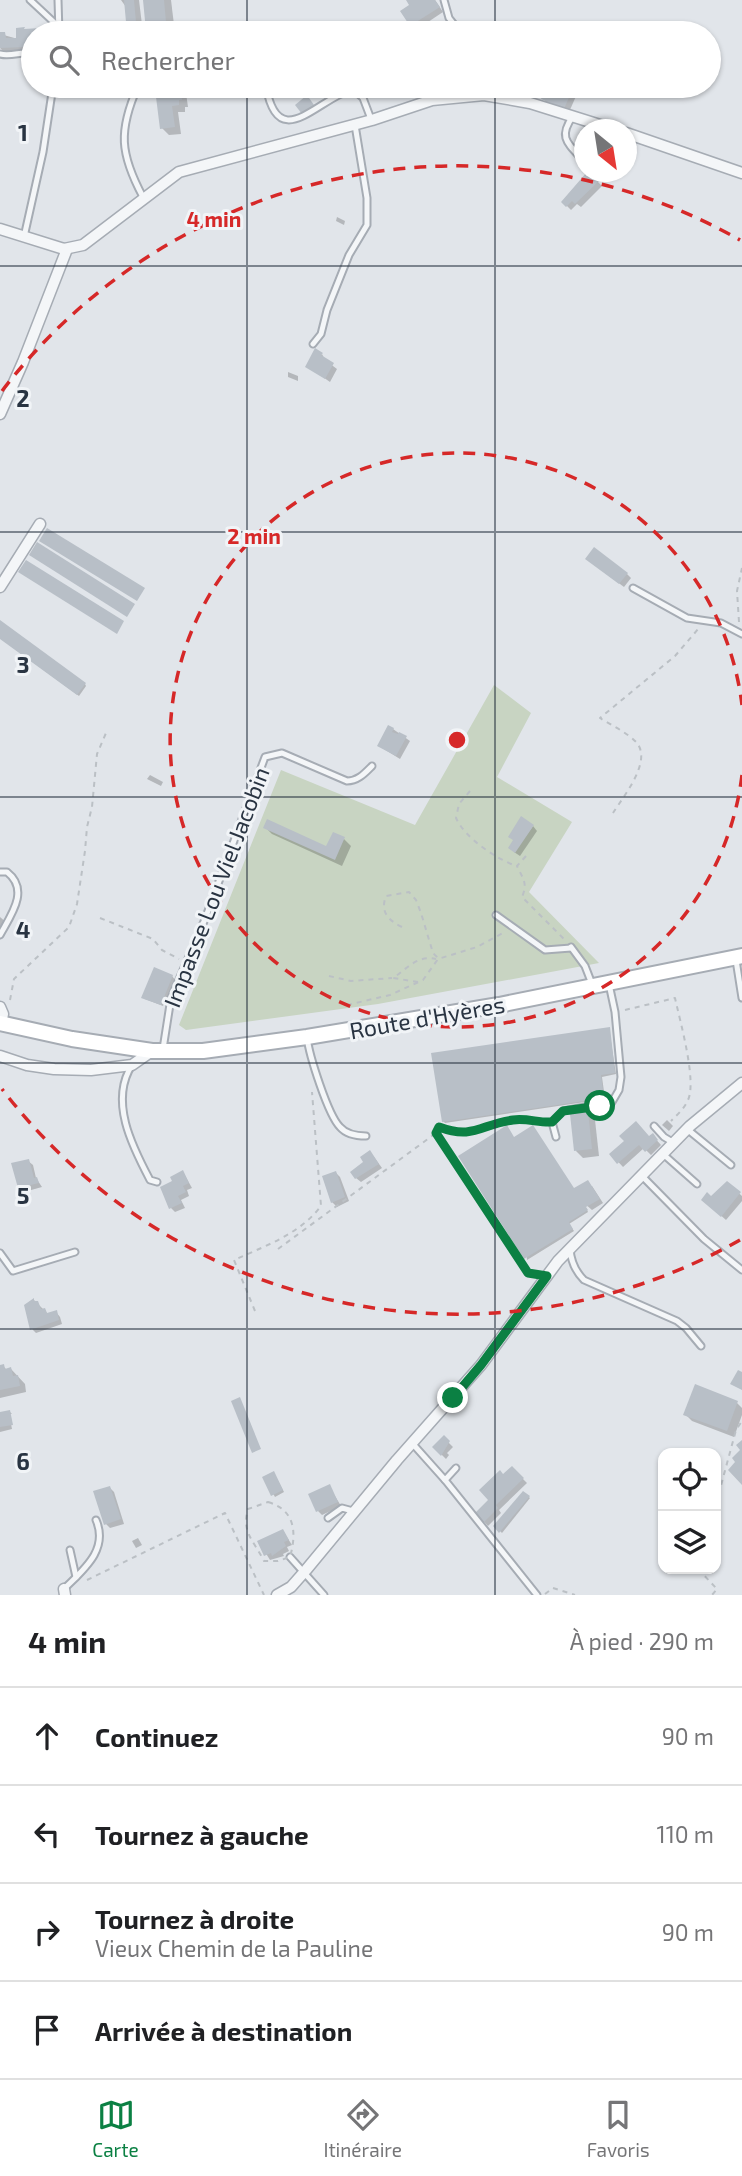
<!DOCTYPE html>
<html lang="fr">
<head>
<meta charset="utf-8">
<style>
  :root { --surface:#fff; --page:#f6f6f6; --text:#202124; --muted:#757577; --line:#e0e0e0; --accent:#0b8043 }
  body { margin:0; font-family:"Exo 2",sans-serif; background:var(--page); color:var(--text) }
  .controls { position:absolute; right:21px; bottom:21px; display:grid; overflow:hidden; border-radius:14px; box-shadow:0 2px 5px #0004 }
  .controls button { width:63px; height:63px; display:grid; place-items:center; padding:0; border:0; border-bottom:2px solid var(--line); background:var(--surface); color:var(--text); font:35px sans-serif }
  .compass { position:absolute; left:574px; top:119px; width:63px; height:63px; border-radius:50%; background:var(--surface); box-shadow:0 2px 5px #0004; rotate:150deg }
  .stop { position:absolute; width:21px; height:21px; margin:-16px; border:5px solid #0b8043; border-radius:50%; background:#fff }
  .stop.end { background:#0b8043; border-color:#fff; box-shadow:0 2px 7px #0008 }
  .list { margin:0; padding:0; list-style:none }
  h2 { display:flex; justify-content:space-between; align-items:center; height:91px; margin:0; padding:0 28px; font-size:30px }
  h2 small { font-size:23px; font-weight:400; color:var(--muted) }
  .list li { display:grid; grid-template-columns:46px 1fr auto; gap:21px; align-items:center; box-sizing:border-box; height:98px; padding:0 28px; border-top:2px solid var(--line) }
  .list b { display:block; font-size:26px; white-space:nowrap }
  .list p { margin:0; font-size:23px; white-space:nowrap; color:var(--muted) }
  .list em { font-size:23px; font-style:normal; color:var(--muted) }
  .icon { flex:none; width:38px; height:38px; fill:none; stroke:currentColor; stroke-width:2; stroke-linecap:round; stroke-linejoin:round }
  .map { position:relative; flex:none; width:742px; height:1595px; overflow:hidden }
  .search { position:absolute; background:var(--surface); box-shadow:0 2px 5px #0004; left:21px; right:21px; top:21px; height:77px; display:flex; align-items:center; gap:18px; box-sizing:border-box; padding:0 24px; border-radius:38px; color:var(--muted); font-size:26px }
  .sheet { height:483px; background:var(--surface) }
  nav { display:flex; justify-content:space-around; align-items:center; box-sizing:border-box; height:98px; border-top:2px solid var(--line); background:var(--surface); font-size:19px; color:var(--muted) }
  nav a { display:grid; justify-items:center; gap:4px }
  nav .on { color:var(--accent) }
  .map>svg:first-child { display:block }
</style>
</head>
<body>
<div class="map">
<svg width="742" height="1595" viewBox="0 0 742 1595">
  <rect width="100%" height="100%" fill="#e1e5ea"/>
  <path fill="#c8d4c2" d="M494,685l37,28 -34,64 75,45 -43,70 70,71 -221,41 -192,26 -7,-5 102,-255 134,55z"/>
  <g fill="#0003">
    <path d="M121,0h18l4,33h-14l-3,-26z"/>
    <path d="M144,0h27l4,33h-24l-3,-3z"/>
    <path d="M408,0h27l8,12 -27,18 -14,-18 9,-6z"/>
    <path d="M18,30h22l3,3h-10v14h-5l1,4 -25,1 -4,-4v-14l18,5z"/>
    <path d="M176,86h9l3,21h-3v5h-7l3,22 -12,1 -7,-7 -4,-29 20,-4z"/>
    <path d="M549,86h16l12,8 -8,18 -22,-9 -4,-5z"/>
    <path d="M590,172h6l5,4 -4,5 5,5 -21,21 -4,-3 -6,6 -8,-8z"/>
    <path d="M337,217l8,4 -1,4 -8,-4z"/>
    <path d="M322,354l3,6 12,9 -7,13 -23,-16z"/>
    <path d="M288,372l10,4v5l-10,-4z"/>
    <path d="M592,563l35,11 4,4 -7,9z"/>
    <path d="M0,622l85,62 1,2 -7,10 -79,-58z"/>
    <path d="M393,729l17,12 -10,18 -21,-13z"/>
    <path d="M150,775l13,7 -2,4 -14,-7z"/>
    <path d="M533,826l4,5 -17,25 -6,-4z"/>
    <path d="M265,827l62,21 17,-9 7,7 -9,20 -70,-32z"/>
    <path d="M0,917l7,6 -7,13z"/>
    <path d="M172,976l4,5 -8,21 -3,-1 -2,5 -18,-7z"/>
    <path d="M609,1029l7,45 -14,3 3,22 -160,24 -2,-2z"/>
    <path d="M588,1113l7,7 4,36 -16,2 -7,-7z"/>
    <path d="M667,1120l6,6 -4,5 -7,-6z"/>
    <path d="M652,1135l9,10 -10,10 -7,-7 -21,19 -12,-13z"/>
    <path d="M514,1139l60,51 18,-4 11,17 -11,7 -8,-7 4,9 -19,12 5,7 -47,29z"/>
    <path d="M374,1157l8,11 -21,14 -5,-4 10,-15z"/>
    <path d="M28,1161l5,4 3,13 6,9 -18,5 -5,-4z"/>
    <path d="M183,1172l9,16 -5,2 2,6 -8,4 4,8 -10,4 -4,-4 3,-26z"/>
    <path d="M336,1173l4,4 9,24 -12,6 -5,-5z"/>
    <path d="M727,1183l15,13v5l-16,19 -18,-16z"/>
    <path d="M34,1300l15,15 7,-3 4,5 2,7 -26,9 -4,-4z"/>
    <path d="M3,1366l4,4 4,-1 14,15 1,8 -26,6v-31z"/>
    <path d="M737,1403l5,5v7l-8,22 -42,-16 -7,-7z"/>
    <path d="M10,1412l2,2h-3l3,15 -12,3v-19z"/>
    <path d="M444,1438l9,9 -6,6 2,2 -3,4 -12,-12z"/>
    <path d="M512,1468l15,15 -28,27 2,3 -13,13 -11,-12 14,-14 12,-24z"/>
    <path d="M275,1475l9,17 -9,5 -11,-19z"/>
    <path d="M329,1486l12,20 -19,9 -4,-4z"/>
    <path d="M110,1488l4,4 10,32 -14,4 -4,-4z"/>
    <path d="M524,1493l6,5 -28,35 -7,-7z"/>
    <path d="M283,1531l9,14 -5,2 2,4 -6,3 1,2 -14,4 -11,-18z"/>
    <path d="M138,1538l4,7 -6,3 -4,-7z"/>
  </g>
  <g fill="#b8bfc7">
    <path d="M124,0h10l3,33h-10z"/>
    <path d="M143,0h21l3,33h-9v-3l-12,1z"/>
    <path d="M406,0h29l5,7 -30,19 -10,-15 9,-6z"/>
    <path d="M25,27l-1,2 17,-1v5h-8v10h-8v4l-25,1v-16h5l1,6h10v-10z"/>
    <path d="M175,86h5l2,14h-3v5l-7,1 3,21 -15,2 -4,-32 20,-4z"/>
    <path d="M547,86h20l6,2 -9,21 -23,-10z"/>
    <path d="M307,95l7,10 -12,9 -7,-9z"/>
    <path d="M587,172h11l-4,4 5,5 -24,23 -3,-3 -6,6 -5,-5z"/>
    <path d="M315,348l8,5 -2,2 13,8 -9,16 -20,-12z"/>
    <path d="M47,528l98,60 -8,13 -98,-60z"/>
    <path d="M37,542l98,62 -8,13 -98,-62z"/>
    <path d="M594,547l34,26 -9,11 -34,-25z"/>
    <path d="M26,560l98,61 -7,13 -99,-62z"/>
    <path d="M0,620l86,63 -9,12 -77,-56z"/>
    <path d="M388,725l6,3 -2,4 6,2 1,-2 8,4 -11,20 -19,-10z"/>
    <path d="M521,816l13,9 -19,28 -7,-5 5,-8 -5,-3z"/>
    <path d="M267,819l59,27 7,-14 12,5 -10,23 -72,-32z"/>
    <path d="M154,967l19,8 -12,30 -20,-7z"/>
    <path d="M610,1027l5,46 -14,2 3,23 -162,24 -11,-69z"/>
    <path d="M588,1111l4,38 -18,2 -4,-37z"/>
    <path d="M636,1121l13,15 4,-3 5,7 -13,12 -6,-7 -22,19 -8,-10 15,-13 -5,-5z"/>
    <path d="M507,1125l7,12 19,-12 41,63 14,-8 12,19 -14,8 2,3 -19,12 4,7 -49,30 -66,-103z"/>
    <path d="M370,1150l9,14 -24,15 -5,-7 13,-10 -3,-5z"/>
    <path d="M29,1159l5,19 3,-1 2,6 -21,5 -7,-25z"/>
    <path d="M183,1170l6,13 -6,3 3,6 -8,4 4,7 -13,6 -9,-22 12,-6 -2,-4z"/>
    <path d="M336,1171l9,26 -14,6 -9,-27z"/>
    <path d="M727,1181l14,11 -20,25 -20,-17 6,-8 4,4z"/>
    <path d="M34,1298v3h4l3,8 4,-1 2,5 10,-3 2,10 -29,10 -6,-25z"/>
    <path d="M4,1364l1,5 6,-2 2,9 5,-1 2,11 -20,4v-25z"/>
    <path d="M738,1370l4,2v18l-12,-6z"/>
    <path d="M695,1384l43,17 -11,30 -44,-16z"/>
    <path d="M240,1397l21,52 -9,4 -21,-52z"/>
    <path d="M10,1410l3,15 -13,2v-15z"/>
    <path d="M444,1435l6,6 -9,15 -9,-9z"/>
    <path d="M742,1440v45l-14,-15 7,-8 -3,-4 8,-8 -4,-5z"/>
    <path d="M512,1466l12,12 -28,27 2,3 -15,15 -9,-9 14,-14 -9,-10 21,-20 3,4z"/>
    <path d="M274,1471l9,19 -12,6 -9,-19z"/>
    <path d="M330,1484l8,18 -22,10 -8,-18z"/>
    <path d="M110,1486l11,33 -17,6 -11,-34z"/>
    <path d="M523,1491l7,5 -31,37 -6,-7z"/>
    <path d="M283,1529l6,11 -5,2 2,4 -14,10 -1,-3 -7,3 -7,-15z"/>
  </g>
  <g fill="none" stroke-linecap="round" stroke-linejoin="round">
    <defs>
      <g id="lane">
        <path d="M30,0l29,27"/>
        <path d="M58,0l1,33"/>
        <path d="M444,0l5,18 12,15"/>
        <path d="M0,54c11,3 22,-3 33,-1"/>
        <path d="M138,86c-20,45 -18,68 5,111"/>
        <path d="M266,86c12,69 51,13 87,3l10,9 8,21"/>
        <path d="M573,116c-15,21 -6,27 10,44"/>
        <path d="M24,237l19,-85 10,-66"/>
        <path d="M313,344l8,-10 6,-24 22,-55 18,-30v-27l-12,-73"/>
        <path d="M633,588l54,30 34,5 21,11"/>
        <path d="M0,872h7c23,18 4,43 -7,63"/>
        <path d="M496,915l49,35 26,-2"/>
        <path d="M571,947l14,19 7,18"/>
        <path d="M736,960l6,38"/>
        <path d="M307,1037c2,18 21,78 33,90 6,7 18,9 26,9"/>
        <path d="M163,1049l8,-51 34,-79 60,-162 17,-4 65,28c11,0 18,-8 25,-15"/>
        <path d="M132,1065c-23,36 0,81 18,115l7,2"/>
        <path d="M654,1126l10,11 10,6"/>
        <path d="M687,1129l44,36"/>
        <path d="M556,1137l-4,-15 11,-11 49,-9 7,-12 2,-13 -6,-65 -6,-28"/>
        <path d="M663,1154l34,30"/>
        <path d="M642,1176l62,63 38,31"/>
        <path d="M570,1249c1,13 5,22 14,31l93,41 9,7 15,18"/>
        <path d="M0,1253l13,18 62,-19"/>
        <path d="M412,1443l33,37 11,-12"/>
        <path d="M445,1480l92,115"/>
        <path d="M328,1518l14,-10 11,3"/>
        <path d="M70,1550l6,27"/>
        <path d="M290,1557l34,38"/>
        <path d="M64,1589c19,-19 45,-39 32,-69"/>
      </g>
      <g id="street">
        <path d="M626,133l116,40"/>
        <path d="M0,229l64,20 19,-4 96,-73 193,-52 60,-20 52,-5 46,8 86,27"/>
        <path d="M0,414l23,-52 44,-113"/>
        <path d="M0,587l40,-63"/>
        <path d="M0,1007l3,7 -2,10"/>
        <path d="M0,1056l27,9 27,4 37,1 41,-5 20,-14"/>
        <path d="M64,1589l1,6"/>
        <path d="M277,1595l14,-8 15,-17 91,-110 84,-95 77,-104 132,-135 52,-43"/>
      </g>
      <path id="secondary" d="M0,1023l72,16 80,12h51l104,-14 192,-32 243,-49"/>
    </defs>
    <use href="#lane" stroke="#a6acb4" stroke-width="9"/>
    <use href="#street" stroke="#a6acb4" stroke-width="13"/>
    <use href="#secondary" stroke="#a6acb4" stroke-width="18"/>
    <g stroke="#bbc0c5" stroke-width="2" stroke-dasharray="5 5" stroke-linecap="butt">
      <path d="M739,622l-2,-31 5,-23"/>
      <path d="M470,791l-11,13 -3,14c9,20 39,40 60,48"/>
      <path d="M613,813c10,-16 39,-51 24,-70 -9,-10 -26,-18 -37,-25l75,-62 24,-28"/>
      <path d="M526,856l-9,10c6,13 11,17 5,31l43,43"/>
      <path d="M100,918l53,21 9,11 17,9"/>
      <path d="M402,927c-14,-7 -22,-15 -16,-31l23,-4 7,8 5,13 12,40 5,5"/>
      <path d="M329,976l22,5 41,-3"/>
      <path d="M418,982l-25,-4c15,-10 24,-23 43,-19"/>
      <path d="M10,1000l4,-21 55,-52 8,-23 8,-53 2,-24 5,-20 5,-53 9,-21"/>
      <path d="M347,1005l43,-10 33,-15 15,-21 39,-12 26,-14"/>
      <path d="M625,1010l50,-12c5,23 22,83 13,102 -4,9 -11,15 -17,21"/>
      <path d="M436,1132l3,-5 17,6 20,-2 35,-11 19,-1 12,3"/>
      <path d="M278,1249l158,-116 92,140 4,1"/>
      <path d="M255,1311l-21,-51c31,-14 66,-26 87,-54l-9,-114"/>
      <path d="M268,1502c27,8 29,30 22,55l-12,4h-14c-10,-20 -23,-29 -16,-52z"/>
      <path d="M716,1504l20,-74 6,-9"/>
      <path d="M698,1569l19,20 -5,6"/>
      <path d="M87,1580l138,-67 39,82"/>
      <path d="M545,1594l8,-6 22,7"/>
    </g>
    <use href="#lane" stroke="#f4f6f8" stroke-width="5"/>
    <use href="#street" stroke="#f4f6f8" stroke-width="10"/>
    <use href="#secondary" stroke="#fff" stroke-width="14"/>
  </g>
  <g fill="none" stroke-linecap="round" stroke-linejoin="round">
    <path stroke="#0b8043" stroke-width="9" d="M453,1398l28,-33 66,-89 -19,-3 -92,-140 3,-6c35,13 42,-3 74,-7 14,-2 26,3 39,2l11,-11 37,-5"/>
  </g>
  <path fill="none" stroke="#293442" stroke-width="2" stroke-opacity="0.55" d="M247,0v33M495,0v33M247,86v1509M495,86v1509M0,266h742M0,532h742M0,797h742M0,1063h742M0,1329h742"/>
  <g fill="none" stroke="#d62828" stroke-width="3.5" stroke-dasharray="12 9">
    <path d="M742 775A287 287 0 1 1 742 705"/>
    <path d="M740 1240A574 574 0 0 1 2 1089M2 391A574 574 0 0 1 740 240"/>
  </g>
  <g text-anchor="middle" dominant-baseline="central" stroke-width="6" stroke-linejoin="round" paint-order="stroke">
    <g font-size="23" fill="#293442" stroke="#f1f4f7">
      <text transform="translate(216 887) rotate(-69)">Impasse Lou Viel Jacobin</text>
      <text transform="translate(427 1017) rotate(-10)">Route d'Hyères</text>
    </g>
  </g>
  <g font-size="23" text-anchor="middle" font-weight="bold" fill="#293442" stroke="#f1f4f7" stroke-width="6" stroke-linejoin="round" paint-order="stroke">
    <text x="23" y="141">1</text>
    <text x="23" y="407">2</text>
    <text x="23" y="673">3</text>
    <text x="23" y="938">4</text>
    <text x="23" y="1204">5</text>
    <text x="23" y="1470">6</text>
  </g>
  <circle cx="457" cy="740" r="10" fill="#d62828" stroke="#f1f4f7" stroke-width="3.5"/>
  <g font-size="21" text-anchor="middle" font-weight="bold" fill="#d62828" stroke="#f1f4f7" stroke-width="6" stroke-linejoin="round" paint-order="stroke">
    <text x="214" y="227">4 min</text>
    <text x="254" y="544">2 min</text>
  </g>
</svg>
<div class="controls">
<button><svg class="icon" aria-label="locate" viewBox="0 0 24 24"><circle cx="12" cy="12" r="6"/><path d="M12 2v4M12 18v4M2 12h4M18 12h4"/></svg></button>
<button><svg class="icon" aria-label="layers" viewBox="0 0 24 24"><path d="M12 4l9 5-9 5-9-5zM3 14l9 5 9-5"/></svg></button>
</div>
<svg class="compass" viewBox="-18 -18 36 36"><path d="M0-13l5 13h-10z" fill="#e53935"/><path d="M0 13l5-13h-10z" fill="#757577"/></svg>
<div class="stop" style="left:600px;top:1106px"></div>
<div class="stop end" style="left:453px;top:1398px"></div>
<div class="search"><svg class="icon" aria-label="search" viewBox="0 0 24 24"><circle cx="10" cy="10" r="6"/><path d="M15 15l6 6"/></svg>Rechercher</div>
</div>
<section class="sheet">
<h2>4 min<small>À pied · 290 m</small></h2>
<ul class="list">
<li><svg class="icon" aria-label="ahead" viewBox="0 0 24 24"><path d="M12 20V5M6 11l6-6 6 6"/></svg><div><b>Continuez</b></div><em>90 m</em></li>
<li><svg class="icon" aria-label="left" viewBox="0 0 24 24"><path d="M17 20v-9H6M10 6l-5 5 5 5"/></svg><div><b>Tournez à gauche</b></div><em>110 m</em></li>
<li><svg class="icon" aria-label="right" viewBox="0 0 24 24"><path d="M7 20v-9h11M14 6l5 5-5 5"/></svg><div><b>Tournez à droite</b><p>Vieux Chemin de la Pauline</p></div><em>90 m</em></li>
<li><svg class="icon" aria-label="arrive" viewBox="0 0 24 24"><path d="M6 21V4h12l-3 4 3 4H6"/></svg><div><b>Arrivée à destination</b></div></li>
</ul>
</section>
<nav>
<a class="on"><svg class="icon" aria-label="map" viewBox="0 0 24 24"><path d="M3 6l6-2 6 2 6-2v14l-6 2-6-2-6 2zM9 4v14M15 6v14"/></svg>Carte</a>
<a><svg class="icon" aria-label="directions" viewBox="0 0 24 24"><path d="M12 3l9 9-9 9-9-9zM9 14v-3h6M13 9l2 2-2 2"/></svg>Itinéraire</a>
<a><svg class="icon" aria-label="saved" viewBox="0 0 24 24"><path d="M7 4h10v16l-5-4-5 4z"/></svg>Favoris</a>
</nav>
</body>
</html>
